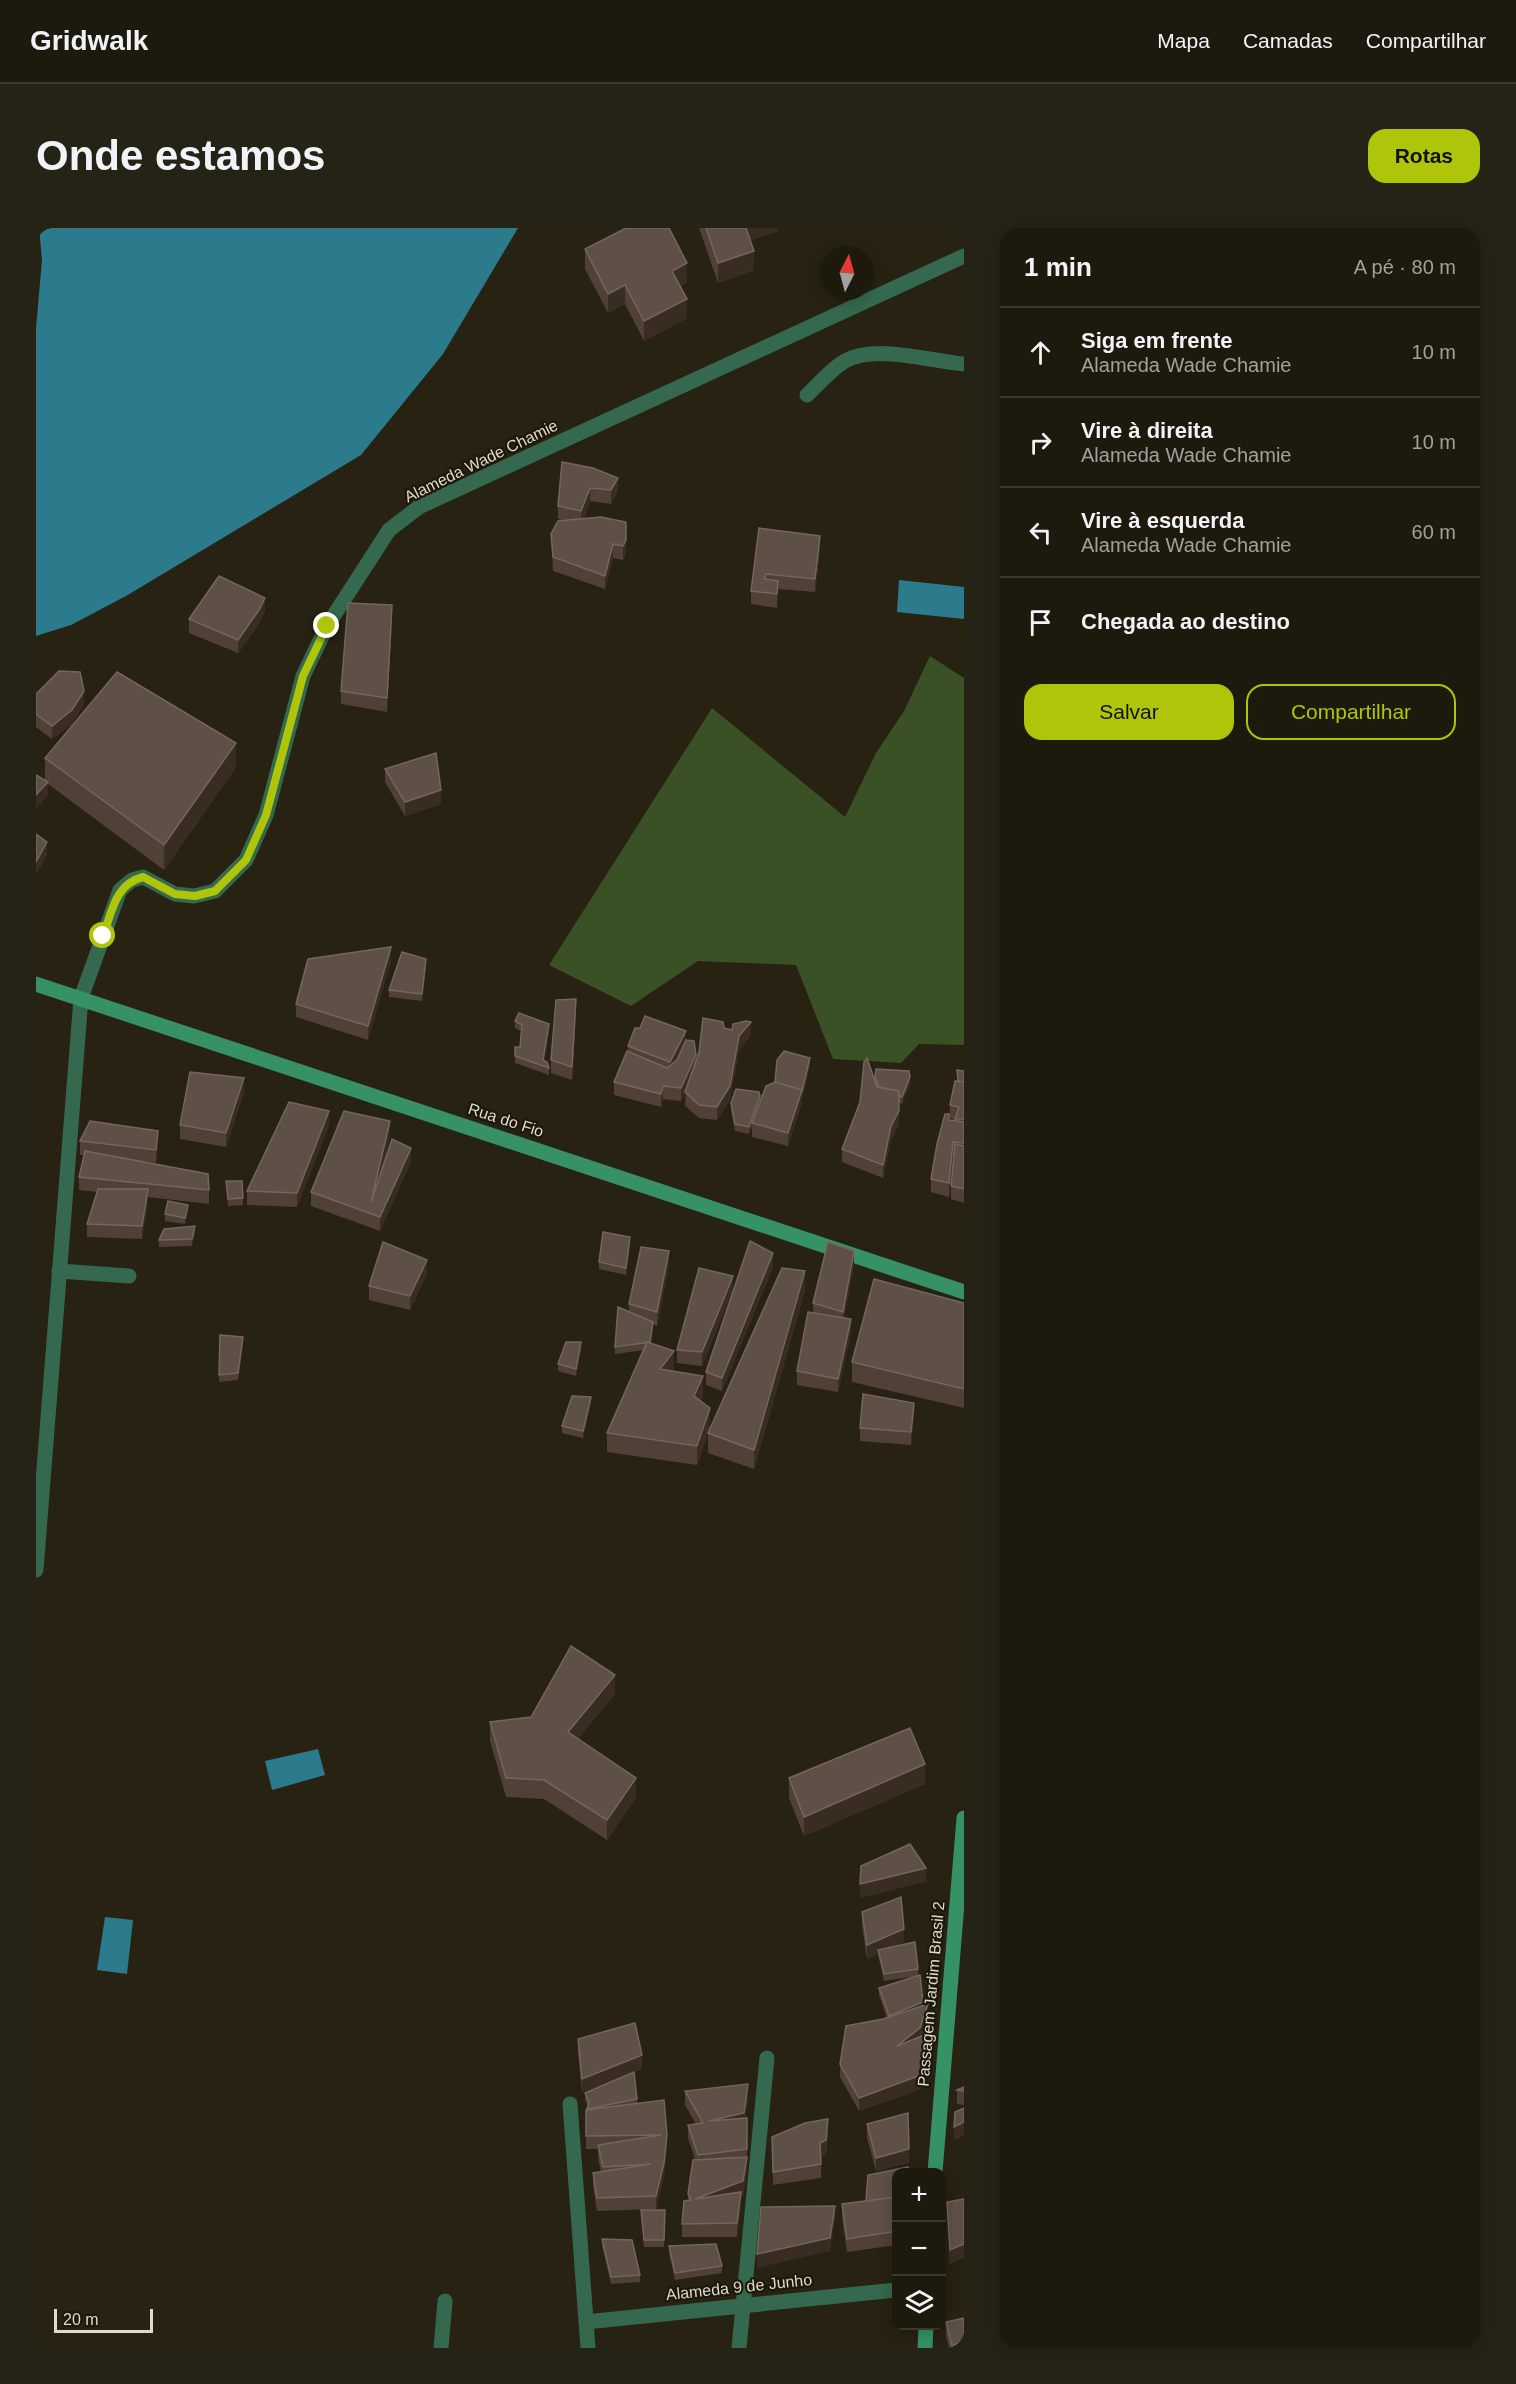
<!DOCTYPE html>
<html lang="pt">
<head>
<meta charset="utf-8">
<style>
  :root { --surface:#1d1a0d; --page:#252316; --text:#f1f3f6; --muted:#a0a19d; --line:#3b382e; --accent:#aec509 }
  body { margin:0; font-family:Arial,sans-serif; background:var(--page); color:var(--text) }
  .controls { position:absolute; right:18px; bottom:18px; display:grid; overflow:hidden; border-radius:12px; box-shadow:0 3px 15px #0003 }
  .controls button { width:54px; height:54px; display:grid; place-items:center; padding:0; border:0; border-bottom:2px solid var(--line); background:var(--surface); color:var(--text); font:30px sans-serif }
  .compass { position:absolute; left:784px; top:18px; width:54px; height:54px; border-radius:50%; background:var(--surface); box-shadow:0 3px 15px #0003; rotate:6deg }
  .scale { position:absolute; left:18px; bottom:15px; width:99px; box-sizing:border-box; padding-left:6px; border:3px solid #dedad0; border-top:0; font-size:16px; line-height:21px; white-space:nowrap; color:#dedad0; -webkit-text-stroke:4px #1e1808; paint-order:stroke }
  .stop { position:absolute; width:18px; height:18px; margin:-14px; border:4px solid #aec509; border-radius:50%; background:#fff }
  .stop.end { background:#aec509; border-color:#fff; box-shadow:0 2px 6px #0008 }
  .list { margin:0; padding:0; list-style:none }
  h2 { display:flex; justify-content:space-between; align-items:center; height:78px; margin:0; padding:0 24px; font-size:26px }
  h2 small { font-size:20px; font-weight:400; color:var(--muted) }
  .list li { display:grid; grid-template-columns:39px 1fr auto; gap:18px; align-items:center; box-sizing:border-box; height:90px; padding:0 24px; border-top:2px solid var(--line) }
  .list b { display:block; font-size:22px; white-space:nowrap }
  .list p { margin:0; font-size:20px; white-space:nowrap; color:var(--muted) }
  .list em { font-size:20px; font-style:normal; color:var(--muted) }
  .actions { display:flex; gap:12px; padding:18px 24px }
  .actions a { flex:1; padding:14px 0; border:2px solid var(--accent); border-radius:18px; text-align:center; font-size:21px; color:var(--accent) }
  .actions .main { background:var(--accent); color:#111 }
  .icon { flex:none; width:33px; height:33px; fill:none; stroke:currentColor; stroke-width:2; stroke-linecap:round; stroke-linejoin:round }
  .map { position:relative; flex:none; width:928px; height:2120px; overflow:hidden; border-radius:18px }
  header { display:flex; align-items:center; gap:36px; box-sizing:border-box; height:84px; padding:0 30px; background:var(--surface); border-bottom:2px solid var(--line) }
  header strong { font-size:28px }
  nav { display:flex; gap:33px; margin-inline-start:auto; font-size:21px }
  .intro { display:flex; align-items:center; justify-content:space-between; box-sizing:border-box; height:144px; padding:0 36px }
  h1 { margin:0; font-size:42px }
  .button { padding:15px 27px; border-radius:18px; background:var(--accent); color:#111; font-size:21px; font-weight:700 }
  main { display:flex; gap:36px; padding:0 36px }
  aside { flex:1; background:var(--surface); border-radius:18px; box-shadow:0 3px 15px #0003 }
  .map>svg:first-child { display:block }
</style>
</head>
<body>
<header>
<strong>Gridwalk</strong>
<nav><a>Mapa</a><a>Camadas</a><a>Compartilhar</a></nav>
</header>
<div class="intro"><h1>Onde estamos</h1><a class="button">Rotas</a></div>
<main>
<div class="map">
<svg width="928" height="2120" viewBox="0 0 928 2120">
  <rect width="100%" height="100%" fill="#272211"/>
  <path fill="#3a5025" d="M894,428l34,22v367l-45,-1 -18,19 -68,-4 -37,-94 -98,-4 -67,45 -82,-41 163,-257 133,109 31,-64 28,-42z"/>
  <g fill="#2c7b8d">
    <path d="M3,0h479l-75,126 -82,101 -235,141 -55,29 -35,11v-308l6,-68z"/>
    <path d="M863,352l65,7v32l-67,-7z"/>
    <path d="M282,1521l7,26 -53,15 -7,-29z"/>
    <path d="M69,1689l28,3 -6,54 -30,-4z"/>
  </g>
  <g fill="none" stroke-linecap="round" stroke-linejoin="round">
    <g stroke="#34694f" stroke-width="15">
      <path d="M771,167c12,-11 24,-26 38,-34 31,-17 85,0 119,3"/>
      <path d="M383,279l545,-251"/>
      <path d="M534,1876l18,244"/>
    </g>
    <g stroke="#34694f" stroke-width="15">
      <path d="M23,1043l70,5"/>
      <path d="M0,1342l45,-572 39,-108 12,-10 11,-3 32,17 19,2 21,-5 31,-31 20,-45 37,-139 24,-50 62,-96 30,-23"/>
      <path d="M550,2094l310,-32"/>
      <path d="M405,2120l4,-47"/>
      <path d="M703,2120l28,-290"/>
    </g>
    <g stroke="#369167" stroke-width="15">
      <path d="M0,756l928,308"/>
      <path d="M899,1944l29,-354"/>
      <path d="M889,2120l1,-22"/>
    </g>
  </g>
  <g fill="#504037">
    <path d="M663,0h79v3l-27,9 3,30 -36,13z"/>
    <path d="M549,21l102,33 -6,4 6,32 -43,23 -19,-37 -17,9 -23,-44z"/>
    <path d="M526,234l56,29 -7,13 -21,-3 -6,17 42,4v31l-3,7 -10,-2 -8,31 -52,-18 -2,-37 11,-14 -4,-1v-13z"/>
    <path d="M723,300l61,22 -5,42 -37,-3 -1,19 -26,-4v-13z"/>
    <path d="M229,383l-6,13 -21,29 -49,-20v-14z"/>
    <path d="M356,391l-5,93 -46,-8v-13z"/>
    <path d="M0,466l48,10 -12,20 -20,15 -16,-12z"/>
    <path d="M9,530l191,9 -72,103 -116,-86v11l-12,13v-33l9,5z"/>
    <path d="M349,541l56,35 -36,12 -20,-34z"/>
    <path d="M355,732l-23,80 -72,-23v-13z"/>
    <path d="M390,738l-4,35 -33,-4v-7z"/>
    <path d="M540,784l-4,68 -21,-7v-13z"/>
    <path d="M479,793l34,10 -5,30 5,7v7l-34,-12v-16h5l1,-16 -6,-3z"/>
    <path d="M688,800l27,7 -12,15 -9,50 -13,20 -18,-2 -14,-12 1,-16 -5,11 -18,-2 -2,8 -47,-12v-13l14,-31v-5l58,-5 10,22z"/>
    <path d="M774,837l-8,33v5l-14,43 -36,-9v-11l-3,8 -14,-3 -4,-21v-7l29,-2z"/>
    <path d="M921,842l7,1v132l-13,-4v-13l3,-31h-1l-4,42 -18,-5v-13l18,-59 6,1v-1l-5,-2v-13l8,-23z"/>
    <path d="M839,849l35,7 -8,20 -3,-1v21l-8,16 -8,38 -41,-16v-13l33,-67z"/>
    <path d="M208,864l-18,55 -46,-8v-14z"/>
    <path d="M293,897l-32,82 -50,-2v-14z"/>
    <path d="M354,906l-8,36 29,-9 -31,70 -69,-25v-14z"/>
    <path d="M44,913l78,4 -2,18 -10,-1 63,28v14l-61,-7v6l-6,36 -55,-2v-13l10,-32 -18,-2v-13l5,-22h-4z"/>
    <path d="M190,953h16l1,24 -15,1z"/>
    <path d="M152,984l-3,12 -20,-3v-7z"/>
    <path d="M159,1005l-3,13 -33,1v-7z"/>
    <path d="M594,1016l-4,31 -27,-6v-7z"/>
    <path d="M633,1037l-12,61 -4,-2 -2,19 23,27v1l29,25 -3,5 10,26 -13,38 -90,-13v-19l37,-83 -29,4v-7l14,-36v-7z"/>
    <path d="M818,1037l-10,53 7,14 -13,60 -41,-7v-14l16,-58v-10z"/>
    <path d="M737,1039l-51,124 -16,-6v-13z"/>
    <path d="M391,1045l-17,37 -41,-10v-14z"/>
    <path d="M697,1061l-31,77 -25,-3v-13z"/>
    <path d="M769,1062l-51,179 -46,-16v-20z"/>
    <path d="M928,1075v105l-112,-26v-20z"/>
    <path d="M184,1107l23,9 -5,36 -19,2z"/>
    <path d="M545,1121l-5,27 -18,-5v-7z"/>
    <path d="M555,1176l-8,34 -21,-5v-7z"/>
    <path d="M878,1188l-3,29 -51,-4v-13z"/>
    <path d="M579,1466l-37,45 58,58 -29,43 -63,-41 -38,-2 -16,-56v-19l41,-5z"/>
    <path d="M753,1550l136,6 -121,52 -15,-38z"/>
    <path d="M826,1684l42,30 -10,5 24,22v7l5,30 5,12 -5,18 4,11 -6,42 -62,22 -19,-34v-13l43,-45 4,-1 -8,-23v-7l39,-12 -34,5 -6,-27 -11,5 -5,-33z"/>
    <path d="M542,1811l64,30 -60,23 -4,-39z"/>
    <path d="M928,1859v18l-7,-1v-14z"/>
    <path d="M649,1863l63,7 -3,20 2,31v22l-4,24 -2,1v9l-4,32h-55v-13l6,-24v-6l7,-34 -7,-22v-13l8,-1 -11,-19z"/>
    <path d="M549,1865l52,6v4l30,45 -3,28 -8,33 -59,2 -4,-24v-14l8,-1 -3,-13v-10h-12v-39l1,-1 1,-2 -3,-7z"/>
    <path d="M831,1896l42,39 -33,8 -9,-33z"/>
    <path d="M792,1905l-2,21 -5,2v22l-48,7 -1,-48z"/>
    <path d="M861,1944v73l-50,7 -5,-34v-14l24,-3z"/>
    <path d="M928,1971v58l-14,7 -3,-62z"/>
    <path d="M605,1982h24l-1,37h-20z"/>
    <path d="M566,2011l38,36v7l-29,2 -9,-38z"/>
    <path d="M633,2018l53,20v7l-47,7 -6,-27z"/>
    <path d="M910,2094l18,26h-15l-3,-12z"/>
  </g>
  <g fill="#392d21">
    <path d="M708,0h34v3l-34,11z"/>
    <path d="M718,23v19l-36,13v-20z"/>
    <path d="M651,35v19l-15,8v-19z"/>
    <path d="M589,57v19l-17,9v-19z"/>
    <path d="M651,71v19l-43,23v-20z"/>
    <path d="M582,250v13l-7,13v-14z"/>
    <path d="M554,260v13l-9,24v-14z"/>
    <path d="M590,294v31l-3,7v-14z"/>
    <path d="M784,308v14l-5,42v-13z"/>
    <path d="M577,316v14l-8,31v-13z"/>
    <path d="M742,353v13l-1,14v-14z"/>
    <path d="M229,370v13l-6,13 -21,29v-13z"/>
    <path d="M356,377v14l-5,93v-14z"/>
    <path d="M48,463v13l-12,20 -20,15v-13z"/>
    <path d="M200,515v24l-72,103v-25z"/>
    <path d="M12,554v13l-12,13v-13z"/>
    <path d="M405,562v14l-36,12v-14z"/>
    <path d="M11,614v14l-11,19v-13z"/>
    <path d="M355,719v13l-23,80v-14z"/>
    <path d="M390,731v7l-4,35v-7z"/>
    <path d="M540,771v13l-4,68v-13z"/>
    <path d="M715,794v13l-12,15 -9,50 -13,20v-13l22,-71z"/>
    <path d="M513,796v7l-6,36v-7z"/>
    <path d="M650,803v14l-16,31v-14z"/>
    <path d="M660,827v13l-15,33v-13z"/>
    <path d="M774,830v7l-8,33v-7z"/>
    <path d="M874,849v7l-8,20v-7z"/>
    <path d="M208,850v14l-18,55v-14z"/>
    <path d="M627,858v13l-2,8v-13z"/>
    <path d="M766,862v13l-14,43v-13z"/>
    <path d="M724,868v7l-8,20 -3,11v-7z"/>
    <path d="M293,883v14l-32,82v-14z"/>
    <path d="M863,883v13l-8,16 -8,38v-13l8,-39z"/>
    <path d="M354,893v13l-19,81v-13z"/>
    <path d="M122,903v14l-2,18v-13z"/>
    <path d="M917,914v13l-4,42v-14z"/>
    <path d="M375,920v13l-31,70v-14z"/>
    <path d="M112,961v14l-6,36v-13z"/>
    <path d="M152,977v7l-3,12v-6z"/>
    <path d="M159,998v7l-3,13v-7z"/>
    <path d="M594,1009v7l-4,31v-7z"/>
    <path d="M633,1023v14l-12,61v-14z"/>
    <path d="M818,1023v14l-11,60v-13z"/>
    <path d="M737,1025v14l-51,124v-13z"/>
    <path d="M391,1032v13l-17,37v-14z"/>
    <path d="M769,1043v19l-51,179v-19z"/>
    <path d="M697,1048v13l-31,77v-14z"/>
    <path d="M815,1091v13l-13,60v-13z"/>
    <path d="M207,1109v7l-5,36v-7z"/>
    <path d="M545,1114v7l-5,27v-7z"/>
    <path d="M638,1123v19l-14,18v-19z"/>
    <path d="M667,1148v20l-9,20v-20z"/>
    <path d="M555,1169v7l-8,34v-7z"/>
    <path d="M878,1175v13l-3,29v-13z"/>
    <path d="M674,1180v19l-13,38v-19z"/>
    <path d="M579,1447v19l-47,58v-20z"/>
    <path d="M889,1536v20l-121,52v-19z"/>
    <path d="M600,1550v19l-29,43v-20z"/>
    <path d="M890,1640v14l-66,16v-14z"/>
    <path d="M868,1701v13l-25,12 -1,-4v4l-11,5v-14z"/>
    <path d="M887,1774v6l-34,15v-7z"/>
    <path d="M892,1776v14l-8,24 -23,4z"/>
    <path d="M891,1806v13l-6,42 -62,22v-13z"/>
    <path d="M606,1827v14l-60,23v-13z"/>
    <path d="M712,1856v14l-4,28 -35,-5z"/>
    <path d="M792,1891l-2,35 -6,2v-13z"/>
    <path d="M928,1894v14l-10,4v-13z"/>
    <path d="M631,1907v13l-3,28 -8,33v-13z"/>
    <path d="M873,1921v14l-33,8v-13z"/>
    <path d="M711,1929v14l-4,24 -2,1v9l-4,32v-14l-42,-24z"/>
    <path d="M799,1978v14l-5,31 -73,17v-14z"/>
    <path d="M928,2016v13l-14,7v-14z"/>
    <path d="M928,2113v7h-12v-2z"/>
  </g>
  <g fill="#5f5047" stroke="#73665c" stroke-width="1.5">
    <path d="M590,0h43l18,35 -15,8 15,28 -43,22 -19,-36 -17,9 -23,-45z"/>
    <path d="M670,0h40l8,23 -36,12z"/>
    <path d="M526,234l31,6 25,10 -7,12 -21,-2 -9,23 -23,-5z"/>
    <path d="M565,289l25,5v18l-3,6 -10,-2 -8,32 -52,-19 -2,-23 7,-13z"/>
    <path d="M723,300l61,8 -5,43 -49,-5 -2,5 14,2 -1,13 -26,-3z"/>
    <path d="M183,348l46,22 -6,12 -21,30 -49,-21z"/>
    <path d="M312,375l44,2 -5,93 -46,-7z"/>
    <path d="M23,443l21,1 4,19 -12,19 -20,16 -16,-12v-20z"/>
    <path d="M81,444l119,71 -72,102 -119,-87z"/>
    <path d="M400,525l5,37 -36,12 -20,-33z"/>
    <path d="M0,547l12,7 -12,13z"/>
    <path d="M0,606l11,8 -11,20z"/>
    <path d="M355,719l-23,79 -72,-22 12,-45z"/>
    <path d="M366,724l24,7 -4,35 -33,-4z"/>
    <path d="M540,771l-4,68 -21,-7 5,-60z"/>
    <path d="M483,785l30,11 -6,36 4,2 2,6 -34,-12v-9h5l2,-22 -7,-4z"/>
    <path d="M609,788l41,15 -16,31 -42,-16 7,-18h5z"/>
    <path d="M667,790l20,4 1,6 8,2 1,-6 13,-3 5,1 -12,14 -9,50 -13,21 -18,-2 -14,-13 14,-40z"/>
    <path d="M650,812l8,1 2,14 -15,33 -18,-2 -2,8 -47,-12 13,-31 40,17 10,-8z"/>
    <path d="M748,823l26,7 -8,33h-1l1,-1 -27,-8 2,-22z"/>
    <path d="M831,830l10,29 22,4v20l-8,15 -8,39 -41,-16 18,-47 4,-40z"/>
    <path d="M840,841l33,2 1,6 -8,20 -3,-1v-5l-20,-4 -4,-10z"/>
    <path d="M921,842l7,1v11l-6,-1z"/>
    <path d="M154,844l54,6 -18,55 -46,-8z"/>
    <path d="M919,853l9,1v37h-9l4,-12 -9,-2z"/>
    <path d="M739,854l27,8 -14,43 -36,-10 14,-37z"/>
    <path d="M700,861l23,3 1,4 -11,31 -14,-3 -4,-21z"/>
    <path d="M253,874l40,9 -32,82 -50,-2z"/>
    <path d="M308,883l46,10 -19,81 21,-63 19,9 -31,69 -69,-25z"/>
    <path d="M909,886h4v6l15,2v21l-11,-1 -4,41 -18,-4 6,-35z"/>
    <path d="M54,893l68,10 -2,19 -76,-9z"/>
    <path d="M919,916l9,2v43l-13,-3z"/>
    <path d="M49,923l123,23 1,16 -130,-13z"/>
    <path d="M190,953h16l1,17 -15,1z"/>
    <path d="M62,961h50l-6,37 -55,-2z"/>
    <path d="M132,973l20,4 -3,13 -20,-4z"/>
    <path d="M159,998l-3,13 -33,1 5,-11z"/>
    <path d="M567,1004l27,5 -4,31 -27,-6z"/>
    <path d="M714,1013l23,12 -51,125 -16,-6z"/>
    <path d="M347,1014l44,18 -17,36 -41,-10z"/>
    <path d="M792,1014l26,9 -11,61 -30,-9z"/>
    <path d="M605,1019l28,4 -12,61 -28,-8z"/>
    <path d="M663,1040l34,8 -31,76 -25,-2z"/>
    <path d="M746,1040l23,3 -51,179 -46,-17z"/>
    <path d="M838,1051l90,24v86l-112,-27z"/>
    <path d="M582,1079l35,15 -3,20 -35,5z"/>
    <path d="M772,1084l43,7 -13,60 -41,-8z"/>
    <path d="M184,1107l23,2 -5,36 -19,2z"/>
    <path d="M530,1114h15l-5,27 -18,-5z"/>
    <path d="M611,1114l27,9 -14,18 43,7 -9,20 16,12 -13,38 -90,-13z"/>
    <path d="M827,1166l51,9 -3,29 -51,-4z"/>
    <path d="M536,1168l19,1 -8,34 -21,-5z"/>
    <path d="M535,1418l44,29 -47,57 68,46 -29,42 -63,-40 -38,-2 -16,-56 41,-5z"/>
    <path d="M874,1500l15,36 -121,53 -15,-39z"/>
    <path d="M874,1616l16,24 -66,16 1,-18z"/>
    <path d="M865,1669l3,32 -37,16 -5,-33z"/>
    <path d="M879,1714l3,27 -34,5 -6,-24z"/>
    <path d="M884,1747l3,27 -34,14 -10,-28z"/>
    <path d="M892,1776l-8,24 -23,18 30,-12 -6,41 -62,23 -19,-34 6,-38 37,-7z"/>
    <path d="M599,1795l7,32 -60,24 -4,-40z"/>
    <path d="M598,1844l3,27 -50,10 2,-6 -4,-10z"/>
    <path d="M712,1856l-4,29 -35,8 38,-3v31l-49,6 -10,-30 15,-2 -18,-32z"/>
    <path d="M928,1859v4l-7,-1z"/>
    <path d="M628,1872l3,35 -3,28 -8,33 -59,2 -4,-25 58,-9 -48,3 -5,-22 63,-10 -75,1v-26z"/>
    <path d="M928,1880v14l-10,5 1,-15z"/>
    <path d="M872,1885l1,36 -33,9 -9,-34z"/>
    <path d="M792,1891l-2,21 -6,3 1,21 -48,8 -1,-35 33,-14z"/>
    <path d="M711,1929l-4,24 -48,18 46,-7 -4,31 -55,1 2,-23 7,-1 -3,-6 5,-34z"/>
    <path d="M872,1939v5h-11v25l-31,4 2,-26z"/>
    <path d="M861,1969v34l-50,8 -5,-35z"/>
    <path d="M928,1971v45l-14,6 -3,-48z"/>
    <path d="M799,1978l-5,32 -73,16 4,-47z"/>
    <path d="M605,1982h24l-1,30h-20z"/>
    <path d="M566,2011l30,1 8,35 -29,2z"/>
    <path d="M680,2016l6,22 -47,7 -6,-27z"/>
    <path d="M928,2090v23l-12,5 -6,-24z"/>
  </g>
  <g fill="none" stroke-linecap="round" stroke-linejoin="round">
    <path stroke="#aec509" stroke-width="8" d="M67,708c9,-24 12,-52 40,-59l32,17 20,2 20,-5 31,-31 20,-45 37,-139 24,-50"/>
  </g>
  <g text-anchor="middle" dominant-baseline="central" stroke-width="4.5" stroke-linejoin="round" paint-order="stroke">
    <g font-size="16" fill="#dedad0" stroke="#1e1808">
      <text transform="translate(445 233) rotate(-26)">Alameda Wade Chamie</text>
      <text transform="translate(470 892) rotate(18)">Rua do Fio</text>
      <text transform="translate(895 1766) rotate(-85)">Passagem Jardim Brasil 2</text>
      <text transform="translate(703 2059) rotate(-6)">Alameda 9 de Junho</text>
    </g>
  </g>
</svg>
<div class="controls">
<button>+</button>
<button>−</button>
<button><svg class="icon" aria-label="layers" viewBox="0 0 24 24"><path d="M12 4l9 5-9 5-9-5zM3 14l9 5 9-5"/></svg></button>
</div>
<svg class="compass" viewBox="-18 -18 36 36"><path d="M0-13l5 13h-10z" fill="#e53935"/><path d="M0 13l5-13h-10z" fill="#a0a19d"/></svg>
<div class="scale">20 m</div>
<div class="stop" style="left:67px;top:708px"></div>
<div class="stop end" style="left:291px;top:398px"></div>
</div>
<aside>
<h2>1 min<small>A pé · 80 m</small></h2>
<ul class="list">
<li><svg class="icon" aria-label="ahead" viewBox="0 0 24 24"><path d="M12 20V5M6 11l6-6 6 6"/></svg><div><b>Siga em frente</b><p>Alameda Wade Chamie</p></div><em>10 m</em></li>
<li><svg class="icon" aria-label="right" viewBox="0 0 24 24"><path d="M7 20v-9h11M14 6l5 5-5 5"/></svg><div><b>Vire à direita</b><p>Alameda Wade Chamie</p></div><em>10 m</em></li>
<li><svg class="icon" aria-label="left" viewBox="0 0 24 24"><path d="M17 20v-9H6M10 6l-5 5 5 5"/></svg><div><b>Vire à esquerda</b><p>Alameda Wade Chamie</p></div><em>60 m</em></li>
<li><svg class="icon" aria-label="arrive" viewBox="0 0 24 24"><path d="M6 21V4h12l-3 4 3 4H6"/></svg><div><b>Chegada ao destino</b></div></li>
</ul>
<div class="actions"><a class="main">Salvar</a><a>Compartilhar</a></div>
</aside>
</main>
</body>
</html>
